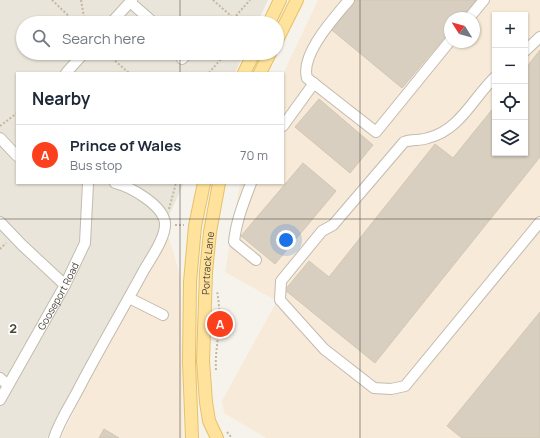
<!DOCTYPE html>
<html lang="en">
<head>
<meta charset="utf-8">
<style>
  :root { --surface:#fff; --page:#f6f6f7; --text:#1f2937; --muted:#747a83; --line:#e0e1e3; --accent:#fc3f1d }
  body { margin:0; font-family:Manrope,sans-serif; background:var(--page); color:var(--text) }
  .controls { position:absolute; right:12px; top:12px; display:grid; overflow:hidden; border-radius:0px; box-shadow:0 1px 3px #0004 }
  .controls button { width:36px; height:36px; display:grid; place-items:center; padding:0; border:0; border-bottom:1px solid var(--line); background:var(--surface); color:var(--text); font:20px sans-serif }
  .compass { position:absolute; left:444px; top:12px; width:36px; height:36px; border-radius:50%; background:var(--surface); box-shadow:0 1px 3px #0004; rotate:307deg }
  .you { position:absolute; left:286px; top:240px; width:14px; height:14px; margin:-10px; border:3px solid #fff; border-radius:50%; background:#1a73e8; box-shadow:0 0 0 6px #1a73e833 }
  .badge { display:grid; place-items:center; width:26px; height:26px; border-radius:50%; background:var(--accent); color:#fff; font-size:13px; font-weight:700 }
  .pin { position:absolute; translate:-50% -50%; border:2px solid #fff; box-shadow:0 1px 4px #0006 }
  .list { margin:0; padding:0; list-style:none }
  h2 { display:flex; justify-content:space-between; align-items:center; height:52px; margin:0; padding:0 16px; font-size:17px }
  h2 small { font-size:13px; font-weight:400; color:var(--muted) }
  .list li { display:grid; grid-template-columns:26px 1fr auto; gap:12px; align-items:center; box-sizing:border-box; height:60px; padding:0 16px; border-top:1px solid var(--line) }
  .list b { display:block; font-size:15px; white-space:nowrap }
  .list p { margin:0; font-size:13px; white-space:nowrap; color:var(--muted) }
  .list em { font-size:13px; font-style:normal; color:var(--muted) }
  .icon { flex:none; width:22px; height:22px; fill:none; stroke:currentColor; stroke-width:2; stroke-linecap:round; stroke-linejoin:round }
  .map { position:relative; flex:none; width:540px; height:438px; overflow:hidden }
  .search { position:absolute; background:var(--surface); box-shadow:0 1px 3px #0004; left:16px; top:16px; width:268px; height:44px; display:flex; align-items:center; gap:10px; box-sizing:border-box; padding:0 14px; border-radius:22px; color:var(--muted); font-size:15px }
  .panel { position:absolute; background:var(--surface); box-shadow:0 1px 3px #0004; left:16px; top:72px; width:268px; height:112px; border-radius:0px }
  .map>svg:first-child { display:block }
</style>
</head>
<body>
<div class="map">
<svg width="540" height="438" viewBox="0 0 540 438">
  <rect width="100%" height="100%" fill="#f6f3ec"/>
  <path fill="#eae5da" d="M0,0h268l-11,23h-234v30h221l-9,20h-218v110h167l-19,41 -118,214h-47z"/>
  <g fill="#f7ead8" fill-rule="evenodd">
    <path d="M318,0h222v438h-274l-42,-25 -2,-12 55,-100 -52,-29 15,-89h43v-109zM495,15h30v138h-30zM450,18h24v24h-24z"/>
    <path d="M165,224l15,52 3,162h-122z"/>
  </g>
  <g fill="#d8cfc1" stroke="#d3c7b4">
    <path d="M349,0h127l-15,18h-11v13l-48,57 -75,-62z"/>
    <path d="M540,50v107l-165,206 -90,-73 24,-29 20,16 106,-133 18,14 42,-52v47h30v-84z"/>
    <path d="M319,99l54,46 -23,28 -55,-46z"/>
    <path d="M303,163l33,28 -61,73 -34,-28z"/>
    <path d="M540,312v126h-78l-15,-12z"/>
    <path d="M104,429l15,9h-20z"/>
  </g>
  <g fill="none" stroke-linecap="round" stroke-linejoin="round">
    <defs>
      <g id="minor">
        <path d="M349,0c-14,17 -49,54 -42,78l69,54 74,-91"/>
        <path d="M130,2l24,21"/>
        <path d="M469,18l15,-18"/>
        <path d="M111,23l21,-23"/>
        <path d="M525,51l15,-14"/>
        <path d="M182,59l6,-6"/>
        <path d="M66,73l18,-20"/>
        <path d="M495,77c-22,21 -35,53 -67,61 -8,3 -16,1 -24,4l-71,83 -11,6 -41,50 -1,19 44,49 50,39 17,1 14,-3 135,-164"/>
        <path d="M283,126l31,-43"/>
        <path d="M0,138l17,18"/>
        <path d="M251,183c-7,19 -15,38 -17,59l22,18"/>
        <path d="M0,222l22,23 43,40"/>
        <path d="M129,298l34,17"/>
        <path d="M0,378l8,7"/>
        <path id="s1" d="M0,400l65,-115 20,-42 3,-60"/>
        <path d="M54,438c5,-16 15,-31 23,-46 21,-41 45,-81 67,-122 7,-12 22,-33 21,-47 -2,-18 -34,-36 -50,-40"/>
      </g>
      <g id="major">
        <path d="M269,23l11,-23"/>
        <path d="M277,40l20,-40"/>
        <path d="M244,73l10,-20"/>
        <path d="M260,73l10,-20"/>
        <path d="M192,438l-3,-76 1,-80 5,-56 9,-43"/>
        <path id="s2" d="M217,438l-8,-17 -3,-19 -3,-41 3,-89 4,-40 9,-49"/>
      </g>
    </defs>
    <use href="#minor" stroke="#c2bbae" stroke-width="12"/>
    <use href="#major" stroke="#e6c16a" stroke-width="14"/>
    <g stroke="#c4b79f" stroke-width="2" stroke-dasharray="2 2" stroke-linecap="butt">
      <path d="M52,0l24,23"/>
      <path d="M81,0l4,23"/>
      <path d="M213,0l26,23"/>
      <path d="M234,23v-5l16,-18"/>
      <path d="M106,53l23,20"/>
      <path d="M209,73l17,-20"/>
      <path d="M0,126l17,-13"/>
      <path d="M169,209l7,-26"/>
      <path d="M175,225h9"/>
      <path d="M0,249l6,-6"/>
      <path d="M216,370c-1,-15 2,-29 3,-44 1,-12 0,-24 -2,-35"/>
      <path d="M227,432l5,6"/>
    </g>
    <use href="#minor" stroke="#fff" stroke-width="10"/>
    <use href="#major" stroke="#ffe39c" stroke-width="12"/>
  </g>
  <path fill="none" stroke="#4b4439" stroke-width="1" stroke-opacity="0.55" d="M180,0v23M360,0v438M180,53v20M180,183v255M0,219h540"/>
  <g text-anchor="middle" dominant-baseline="central" stroke-width="3.5" stroke-linejoin="round" paint-order="stroke">
    <g font-size="10" fill="#4b4439" stroke="#fff">
      <text stroke="none"><textPath href="#s2" startOffset="177">Portrack Lane</textPath></text>
      <text stroke="none"><textPath href="#s1" startOffset="119">Gooseport Road</textPath></text>
    </g>
  </g>
  <g font-size="13" text-anchor="middle" font-weight="bold" fill="#4b4439" stroke="#fff" stroke-width="3.5" stroke-linejoin="round" paint-order="stroke">
    <text x="13" y="333">2</text>
  </g>
</svg>
<div class="controls">
<button>+</button>
<button>−</button>
<button><svg class="icon" aria-label="locate" viewBox="0 0 24 24"><circle cx="12" cy="12" r="6"/><path d="M12 2v4M12 18v4M2 12h4M18 12h4"/></svg></button>
<button><svg class="icon" aria-label="layers" viewBox="0 0 24 24"><path d="M12 4l9 5-9 5-9-5zM3 14l9 5 9-5"/></svg></button>
</div>
<svg class="compass" viewBox="-18 -18 36 36"><path d="M0-13l5 13h-10z" fill="#e53935"/><path d="M0 13l5-13h-10z" fill="#747a83"/></svg>
<div class="you"></div>
<div class="pin badge" style="left:220px;top:324px">A</div>
<div class="search"><svg class="icon" aria-label="search" viewBox="0 0 24 24"><circle cx="10" cy="10" r="6"/><path d="M15 15l6 6"/></svg>Search here</div>
<section class="panel">
<h2>Nearby<small></small></h2>
<ul class="list">
<li><span class="badge">A</span><div><b>Prince of Wales</b><p>Bus stop</p></div><em>70 m</em></li>
</ul>
</section>
</div>
</body>
</html>
